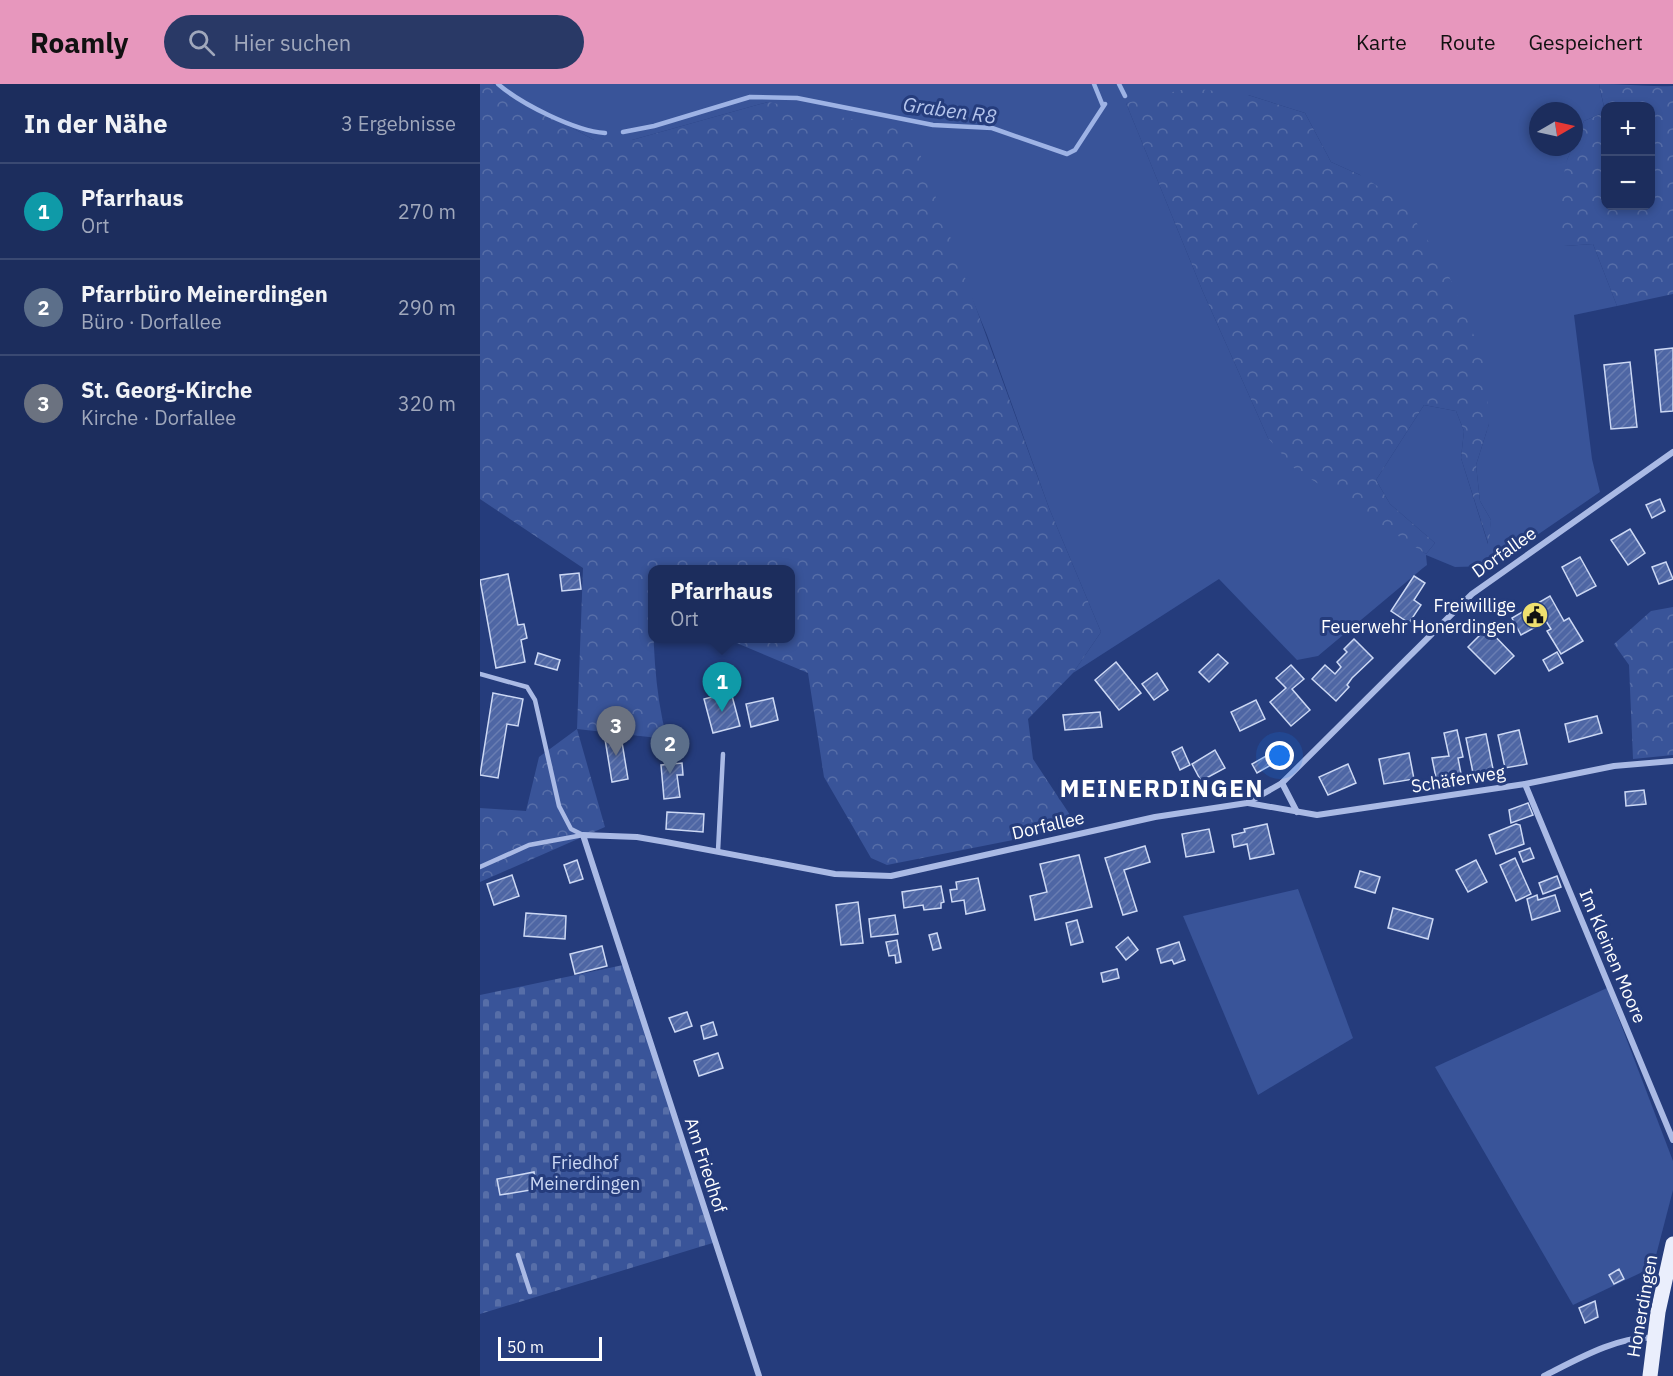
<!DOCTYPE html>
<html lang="de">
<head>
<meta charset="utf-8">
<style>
  :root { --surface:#1c2d5d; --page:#293966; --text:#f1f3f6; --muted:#a0a8bc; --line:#3a4972; --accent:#e797bd }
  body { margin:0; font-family:"IBM Plex Sans",sans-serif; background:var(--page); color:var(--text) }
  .controls { position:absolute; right:18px; top:18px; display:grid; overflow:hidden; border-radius:12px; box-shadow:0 3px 9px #0003 }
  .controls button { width:54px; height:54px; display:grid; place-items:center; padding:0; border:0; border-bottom:2px solid var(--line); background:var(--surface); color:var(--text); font:30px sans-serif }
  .compass { position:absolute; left:1049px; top:18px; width:54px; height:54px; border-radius:50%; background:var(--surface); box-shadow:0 3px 9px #0003; rotate:81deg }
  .scale { position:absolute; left:18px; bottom:15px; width:104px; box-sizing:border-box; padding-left:6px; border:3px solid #fff; border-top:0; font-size:16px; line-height:21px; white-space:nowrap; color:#fff; -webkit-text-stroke:4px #253c7c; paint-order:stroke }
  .you { position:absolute; left:800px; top:672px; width:21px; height:21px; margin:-15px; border:4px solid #fff; border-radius:50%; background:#1a73e8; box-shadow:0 0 0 9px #1a73e833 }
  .badge { display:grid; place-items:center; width:39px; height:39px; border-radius:50%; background:var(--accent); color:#fff; font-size:20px; font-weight:700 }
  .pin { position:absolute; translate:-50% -50px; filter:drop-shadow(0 2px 3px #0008) }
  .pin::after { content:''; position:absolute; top:32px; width:21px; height:18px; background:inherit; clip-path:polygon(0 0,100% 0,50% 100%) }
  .popup { position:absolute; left:168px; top:481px; width:147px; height:78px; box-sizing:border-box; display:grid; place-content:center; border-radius:12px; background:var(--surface); filter:drop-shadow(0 2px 4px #0005); font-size:20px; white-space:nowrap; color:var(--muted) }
  .popup b { font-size:22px; color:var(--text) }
  .popup::after { content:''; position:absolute; left:50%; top:100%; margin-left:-12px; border:12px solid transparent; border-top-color:var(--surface) }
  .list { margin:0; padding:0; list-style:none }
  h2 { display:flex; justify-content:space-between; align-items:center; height:78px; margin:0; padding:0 24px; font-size:26px }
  h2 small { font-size:20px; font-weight:400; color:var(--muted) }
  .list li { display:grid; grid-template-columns:39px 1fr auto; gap:18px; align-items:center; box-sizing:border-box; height:96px; padding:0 24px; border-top:2px solid var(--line) }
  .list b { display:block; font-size:22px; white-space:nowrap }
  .list p { margin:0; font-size:20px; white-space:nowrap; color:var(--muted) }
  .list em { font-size:20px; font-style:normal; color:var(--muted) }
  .icon { flex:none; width:33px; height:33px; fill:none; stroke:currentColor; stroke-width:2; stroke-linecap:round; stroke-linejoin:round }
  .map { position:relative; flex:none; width:1193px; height:1292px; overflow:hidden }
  header { display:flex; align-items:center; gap:36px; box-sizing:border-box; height:84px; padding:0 30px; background:var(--accent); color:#111 }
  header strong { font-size:28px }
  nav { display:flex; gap:33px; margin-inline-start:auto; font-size:21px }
  .search { width:420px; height:54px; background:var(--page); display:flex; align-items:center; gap:15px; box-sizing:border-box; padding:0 21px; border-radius:33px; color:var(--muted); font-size:22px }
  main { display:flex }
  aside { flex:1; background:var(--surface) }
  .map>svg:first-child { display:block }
</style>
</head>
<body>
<header>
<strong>Roamly</strong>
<div class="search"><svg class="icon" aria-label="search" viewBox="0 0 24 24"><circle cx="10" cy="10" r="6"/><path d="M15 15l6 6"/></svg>Hier suchen</div>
<nav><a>Karte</a><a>Route</a><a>Gespeichert</a></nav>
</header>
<main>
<aside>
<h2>In der Nähe<small>3 Ergebnisse</small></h2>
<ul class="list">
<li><span class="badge" style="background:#0f9aa8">1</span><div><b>Pfarrhaus</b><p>Ort</p></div><em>270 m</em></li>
<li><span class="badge" style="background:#5c6f8a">2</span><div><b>Pfarrbüro Meinerdingen</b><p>Büro · Dorfallee</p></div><em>290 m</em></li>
<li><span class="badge" style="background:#6b7280">3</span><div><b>St. Georg-Kirche</b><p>Kirche · Dorfallee</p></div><em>320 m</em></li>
</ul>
</aside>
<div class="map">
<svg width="1193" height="1292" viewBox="0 0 1193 1292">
  <defs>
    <pattern id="forest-crowns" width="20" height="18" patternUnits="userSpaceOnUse" patternTransform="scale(1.5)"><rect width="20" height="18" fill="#395499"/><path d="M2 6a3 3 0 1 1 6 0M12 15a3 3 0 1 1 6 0" fill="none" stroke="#576ea8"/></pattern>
    <pattern id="cemetery-stones" width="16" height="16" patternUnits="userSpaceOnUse" patternTransform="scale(1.5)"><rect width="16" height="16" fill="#395499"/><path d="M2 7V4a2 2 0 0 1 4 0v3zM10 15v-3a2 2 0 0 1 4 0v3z" fill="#576ea8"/></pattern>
    <pattern id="building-hatch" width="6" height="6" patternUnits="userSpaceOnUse" patternTransform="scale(1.5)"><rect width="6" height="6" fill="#4e66a4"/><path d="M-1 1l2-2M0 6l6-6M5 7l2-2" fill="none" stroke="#697db2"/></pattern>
  </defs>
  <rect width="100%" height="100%" fill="#253c7c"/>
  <g fill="#395499" fill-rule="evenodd">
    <path d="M13,0h1106l6,28 -21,9 -10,23v-33h-36v36h35l-6,13 -3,86 29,-2 24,62 -43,9 18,144 8,33 -108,74 -37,1 -29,-12 1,10 -4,3 -105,88 -21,4 -78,-81 -146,94 28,-41 -52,-124 -62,-173 -28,-68 -191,-165 -136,38h-38zM768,11l57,18 26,49 29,13 129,249 -13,41 4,36 11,19 -3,24 -27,-86 3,-27 -8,-20 -32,-6 -48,75 14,24 45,39 -9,11 -158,-116 -65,-146 -77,-189z"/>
    <path d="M818,805l55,149 -95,57 -75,-179z"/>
    <path d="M1127,904l66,173v29l-20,77 -80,38 -138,-238z"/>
  </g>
  <g fill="url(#forest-crowns)">
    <path d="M0,0h13l101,56h38l136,-38 144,30 137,376 52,124 -28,41 -45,46 5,40 45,68 -191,38 -16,-7 -47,-81 -16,-104 -81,-34 64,-1v-68h-138c0,56 -1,112 14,169l-90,-10 28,98 -125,55v-74l46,3 13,-54 38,-28 6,-161 -103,-69z"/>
    <path d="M1119,0c25,0 48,3 74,2v208l-56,12 -24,-62 -29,2 -5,-50 8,-36 17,-39 21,-9 1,94h44v-100h-44l-1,5z"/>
    <path d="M710,4l58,7 57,18 26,49 29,13 44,28 42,66 39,93 4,62 -13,41 4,36 11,19 -2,26 -28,-88 3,-27 -8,-20 -32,-6 -48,75 14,24 45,39 -9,11 -132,-86 -26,-30 -65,-146 -77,-189z"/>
    <path d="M1193,523v148l-40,4 -4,-94 -15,-21 37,-33z"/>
  </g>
  <path fill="url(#cemetery-stones)" d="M148,880l88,278 -236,72v-319z"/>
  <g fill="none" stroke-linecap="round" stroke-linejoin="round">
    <g stroke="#9eb3e5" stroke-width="4.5">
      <path d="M18,0c23,20 77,47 107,49"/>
      <path d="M614,0l9,22"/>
      <path d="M639,0l6,12"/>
      <path d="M143,48l31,-6 96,-29 47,1 136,27 59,3 75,26 8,-4 30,-46"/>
    </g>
  </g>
  <g fill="url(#building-hatch)" stroke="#ccd8f4" stroke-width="1.5">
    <path d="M1193,264v63l-12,1 -6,-62z"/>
    <path d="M1150,278l7,65 -26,2 -7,-64z"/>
    <path d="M1180,415l5,12 -13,7 -6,-13z"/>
    <path d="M1150,445l15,24 -17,12 -17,-25z"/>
    <path d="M1100,473l16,29 -19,10 -15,-29z"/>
    <path d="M1186,478l7,17 -14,5 -7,-17z"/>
    <path d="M99,489l2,16 -19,2 -2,-16z"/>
    <path d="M28,490l10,51 6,-1 3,14 -6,2 4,22 -29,6 -16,-88z"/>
    <path d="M934,492l11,7 -11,17 7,5 -12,18 -18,-12z"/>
    <path d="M1070,512l14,25 5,-3 14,23 -22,13 -14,-23 4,-2 -5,-8 -25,14 -9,-17z"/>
    <path d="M1007,544l27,28 -19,18 -27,-27z"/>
    <path d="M874,555l19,19 -21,20 -5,7 2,2 -13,14 -24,-22 13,-14 10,9 6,-7 -4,-5 10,-10 -3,-3z"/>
    <path d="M1077,568l6,11 -14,8 -6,-11z"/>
    <path d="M58,569l22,7 -3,10 -22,-6z"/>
    <path d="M738,570l10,9 -19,19 -10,-10z"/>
    <path d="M636,578l25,31 -22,17 -24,-30z"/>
    <path d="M811,581l13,14 -12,10 18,21 -19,16 -21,-24 16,-14 -10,-10z"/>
    <path d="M677,589l11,17 -14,10 -12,-16z"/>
    <path d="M251,608l9,34 -27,7 -9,-34z"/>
    <path d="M13,609l30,6 -5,27 -11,-2 -9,54 -18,-3z"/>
    <path d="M293,614l5,22 -27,7 -5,-23z"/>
    <path d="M776,616l9,19 -25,12 -9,-19z"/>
    <path d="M620,628l2,15 -37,3 -2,-15z"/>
    <path d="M1117,632l5,17 -33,9 -4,-18z"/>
    <path d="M140,646l8,49 -16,3 -8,-49z"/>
    <path d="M977,646l6,27 -5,1 4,21 -25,4 -5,-25 17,-2 -5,-23z"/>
    <path d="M1039,646l8,34 -22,4 -7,-33z"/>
    <path d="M1006,650l7,35 -20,4 -7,-35z"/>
    <path d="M702,663l8,18 -10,5 -8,-18z"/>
    <path d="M735,666l10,18 -24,13 -9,-17z"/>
    <path d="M929,669l5,26 -30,5 -5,-25z"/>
    <path d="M786,672l5,9 -14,8 -5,-9z"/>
    <path d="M202,679l1,12h-6l3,22 -16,2 -3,-34z"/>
    <path d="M868,680l8,19 -28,12 -9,-18z"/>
    <path d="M1164,706l2,14 -20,2 -1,-14z"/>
    <path d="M1048,719l5,12 -22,8 -2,-13z"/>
    <path d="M187,728l37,2 -1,18 -37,-3z"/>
    <path d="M787,740l7,30 -24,5 -3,-15 -13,3 -2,-12 13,-3 -1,-3z"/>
    <path d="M1036,740l4,1 4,19 -28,10 -7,-19z"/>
    <path d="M729,745l5,23 -28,5 -4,-23z"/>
    <path d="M665,762l5,16 -26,8 13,41 -14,4 -18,-57z"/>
    <path d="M1050,764l4,10 -11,4 -4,-10z"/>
    <path d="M599,771l13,52 -57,13 -5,-24 17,-4 -7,-28z"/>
    <path d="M1035,774l16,36 -15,7 -16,-36z"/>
    <path d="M97,776l6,19 -13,4 -6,-18z"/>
    <path d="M996,776l11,22 -19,10 -12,-22z"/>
    <path d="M880,787l20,6 -5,16 -20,-6z"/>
    <path d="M32,791l7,21 -25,9 -7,-21z"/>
    <path d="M1077,792l4,11 -18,7 -4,-11z"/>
    <path d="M498,794l7,32 -19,4 -2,-14 -12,2 -2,-12 7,-1 -1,-7z"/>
    <path d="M461,802l3,16 -3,1v5l-17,2 -1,-5 -19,3 -2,-16z"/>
    <path d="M1057,811l1,5 17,-5 5,16 -28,9 -5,-21z"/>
    <path d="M378,818l5,41 -22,2 -5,-40z"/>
    <path d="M913,824l40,11 -5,20 -40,-11z"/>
    <path d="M46,829l40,3 -1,23 -41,-3z"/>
    <path d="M415,831l3,19 -27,3 -2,-18z"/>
    <path d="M597,836l6,22 -12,3 -5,-22z"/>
    <path d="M457,849l4,15 -8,2 -4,-15z"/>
    <path d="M648,853l10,13 -12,10 -10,-13z"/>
    <path d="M417,856l4,22 -5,1 -1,-8 -6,1 -3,-14z"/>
    <path d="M699,858l6,18 -11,4 -2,-4 -11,3 -4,-14z"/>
    <path d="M122,862l5,20 -32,8 -5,-20z"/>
    <path d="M637,885l2,9 -16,4 -2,-9z"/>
    <path d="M207,928l5,14 -17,6 -6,-14z"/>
    <path d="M233,938l4,13 -13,4 -3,-13z"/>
    <path d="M238,969l5,15 -24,8 -5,-15z"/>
    <path d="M54,1088l3,17 -37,6 -3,-16z"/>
    <path d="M1139,1185l5,10 -10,5 -5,-9z"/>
    <path d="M1115,1217l3,16 -13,6 -6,-15z"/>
  </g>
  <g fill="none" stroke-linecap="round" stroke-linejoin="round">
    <g stroke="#aabae5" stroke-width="4.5">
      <path d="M0,590l47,13 8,13 24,106 12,23 12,6"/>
      <path d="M238,767l5,-97"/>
      <path d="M0,783l49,-22 54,-10"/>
      <path d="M38,1171l12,37"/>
    </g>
    <g stroke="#aabae5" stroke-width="6">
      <path d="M802,699l15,29"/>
      <path d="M1045,700l148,356"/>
      <path d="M768,719l69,12 208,-31 89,-18 59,-5"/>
      <path d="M279,1292l-176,-541 54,2 29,5 169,32 56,2 264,-59 92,-14 35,-20 190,-189 201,-142"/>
      <path d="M1064,1292c30,-15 75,-41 109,-38"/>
    </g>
    <path stroke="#eaeefc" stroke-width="15" d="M1170,1292l8,-64 15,-68"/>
  </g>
  <defs>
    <symbol id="civic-disc" viewBox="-11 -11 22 22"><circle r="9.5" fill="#eedf6f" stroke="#253c7c"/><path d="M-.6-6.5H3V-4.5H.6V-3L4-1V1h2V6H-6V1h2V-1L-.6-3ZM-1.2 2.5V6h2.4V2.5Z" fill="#111"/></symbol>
  </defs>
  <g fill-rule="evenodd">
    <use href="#civic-disc" x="1040" y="516" width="30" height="30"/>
  </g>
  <g text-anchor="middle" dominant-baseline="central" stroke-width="6" stroke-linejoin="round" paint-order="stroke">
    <g font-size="18" fill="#fff" stroke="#253c7c">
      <text transform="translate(1024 468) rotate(-35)">Dorfallee</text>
      <text transform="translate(978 695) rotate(-9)">Schäferweg</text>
      <text transform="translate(568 741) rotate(-13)">Dorfallee</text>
      <text transform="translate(1133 872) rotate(67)">Im Kleinen Moore</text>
      <text transform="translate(226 1081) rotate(72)">Am Friedhof</text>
      <text transform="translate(1162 1222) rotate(-80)">Honerdingen</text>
    </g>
    <g font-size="18" fill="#fff" stroke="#253c7c" text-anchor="end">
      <text x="1036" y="521">Freiwillige<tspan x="1036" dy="21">Feuerwehr Honerdingen</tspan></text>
    </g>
    <g font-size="18" fill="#ccd8f4" stroke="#253c7c">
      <text x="105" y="1078">Friedhof<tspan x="105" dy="21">Meinerdingen</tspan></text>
    </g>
    <g font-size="20" font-style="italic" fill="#b5c5ec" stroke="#253c7c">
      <text transform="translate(470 26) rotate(8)">Graben R8</text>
    </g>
    <g font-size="24" font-weight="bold" letter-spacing="1.5" fill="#fff" stroke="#253c7c">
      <text x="682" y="704">MEINERDINGEN</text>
    </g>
  </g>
</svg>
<div class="controls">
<button>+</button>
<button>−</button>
</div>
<svg class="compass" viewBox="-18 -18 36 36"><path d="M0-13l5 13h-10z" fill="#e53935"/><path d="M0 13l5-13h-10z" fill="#a0a8bc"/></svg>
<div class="scale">50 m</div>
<div class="you"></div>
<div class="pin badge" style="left:242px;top:628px;background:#0f9aa8">1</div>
<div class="popup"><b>Pfarrhaus</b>Ort</div>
<div class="pin badge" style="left:190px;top:690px;background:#5c6f8a">2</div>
<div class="pin badge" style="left:136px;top:672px;background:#6b7280">3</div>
</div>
</main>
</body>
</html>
